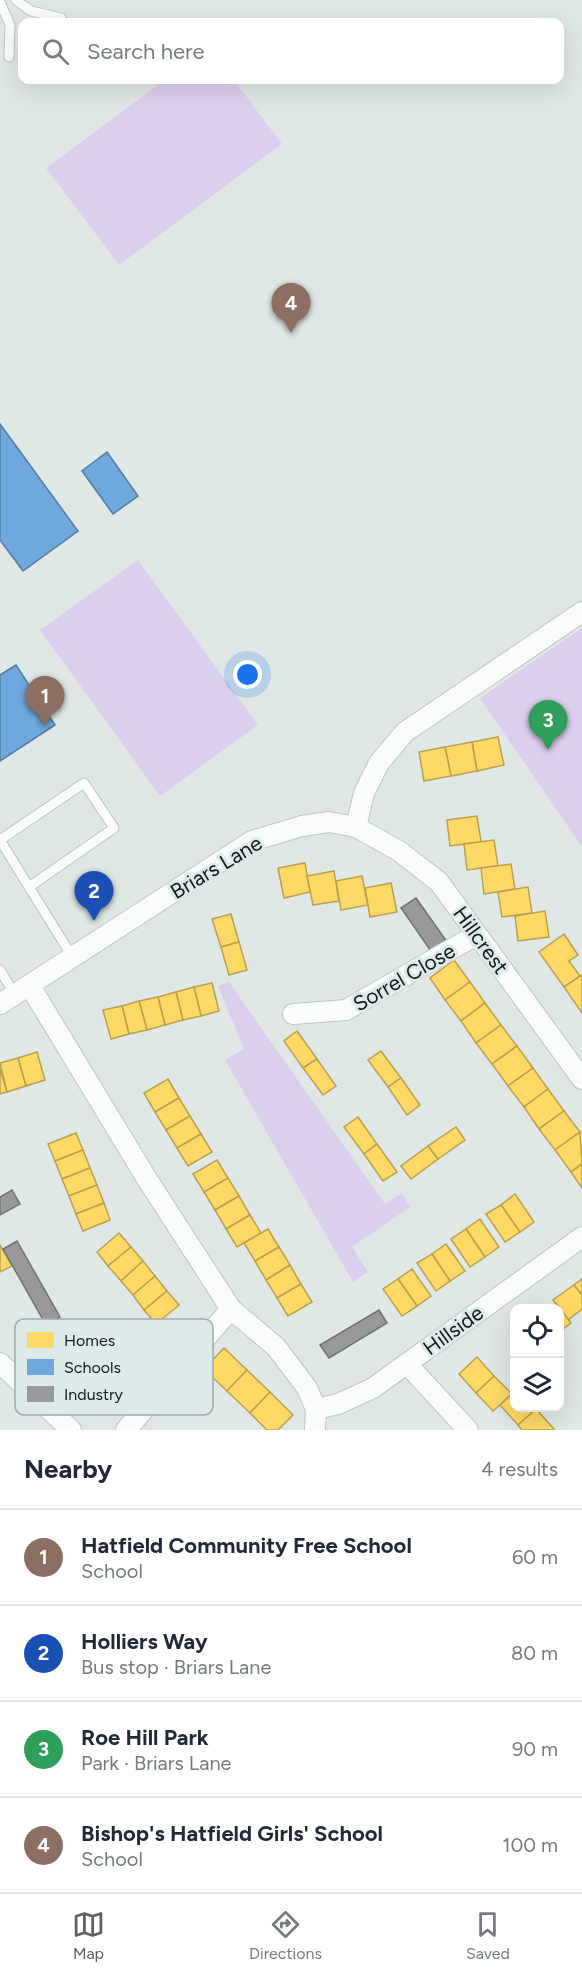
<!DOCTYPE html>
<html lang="en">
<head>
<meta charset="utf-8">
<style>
  :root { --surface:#fff; --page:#f2f2f3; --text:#1f2937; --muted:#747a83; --line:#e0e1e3; --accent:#5c6261 }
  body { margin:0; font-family:Figtree,sans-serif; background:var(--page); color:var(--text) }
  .controls { position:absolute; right:18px; bottom:18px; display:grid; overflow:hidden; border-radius:12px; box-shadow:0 6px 24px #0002 }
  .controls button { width:54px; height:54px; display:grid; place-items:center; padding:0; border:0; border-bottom:2px solid var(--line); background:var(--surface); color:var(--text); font:30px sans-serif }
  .you { position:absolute; left:248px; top:675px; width:21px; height:21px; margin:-15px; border:4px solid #fff; border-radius:50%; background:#1a73e8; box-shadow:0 0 0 9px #1a73e833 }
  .badge { display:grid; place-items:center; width:39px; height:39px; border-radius:50%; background:var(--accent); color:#fff; font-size:20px; font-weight:700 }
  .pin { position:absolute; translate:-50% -50px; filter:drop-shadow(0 2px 3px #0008) }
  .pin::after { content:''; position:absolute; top:32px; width:21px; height:18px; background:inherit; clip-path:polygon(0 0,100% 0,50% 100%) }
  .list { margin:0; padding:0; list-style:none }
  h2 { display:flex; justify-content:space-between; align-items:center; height:78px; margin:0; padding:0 24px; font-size:26px }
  h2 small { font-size:20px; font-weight:400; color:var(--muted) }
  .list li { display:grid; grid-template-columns:39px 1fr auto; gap:18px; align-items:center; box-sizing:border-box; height:96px; padding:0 24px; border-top:2px solid var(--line) }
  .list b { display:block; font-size:22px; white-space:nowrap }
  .list p { margin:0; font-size:20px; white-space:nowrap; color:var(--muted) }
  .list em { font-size:20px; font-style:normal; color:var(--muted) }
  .icon { flex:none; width:33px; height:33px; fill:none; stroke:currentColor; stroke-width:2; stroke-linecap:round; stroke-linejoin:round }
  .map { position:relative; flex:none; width:582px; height:1430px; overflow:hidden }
  .search { position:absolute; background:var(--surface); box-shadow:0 6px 24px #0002; left:18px; right:18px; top:18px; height:66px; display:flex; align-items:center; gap:15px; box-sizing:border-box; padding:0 21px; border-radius:12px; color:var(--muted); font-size:22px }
  .sheet { height:462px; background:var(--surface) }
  nav { display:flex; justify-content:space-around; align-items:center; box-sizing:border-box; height:84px; border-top:2px solid var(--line); background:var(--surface); font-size:16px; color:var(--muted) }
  nav a { display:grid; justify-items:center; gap:3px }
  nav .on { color:var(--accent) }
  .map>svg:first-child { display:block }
</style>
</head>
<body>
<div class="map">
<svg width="582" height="1430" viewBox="0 0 582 1430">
  <rect width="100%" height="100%" fill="#e0e8e6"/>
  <g fill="#dccfee">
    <path d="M165,80h69l48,64 -163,121 -73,-97z"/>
    <path d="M138,560l120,165 -98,71 -120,-166z"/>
    <path d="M582,628v219l-102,-149z"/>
    <path d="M229,982l156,222 17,-11 8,14 -58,40 16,25 -15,10 -128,-222 19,-11 -26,-63z"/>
  </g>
  <g fill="#ffd966" stroke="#b9a04f" stroke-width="1.5">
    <path d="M498,737l6,28 -27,6 -5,-29z"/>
    <path d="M472,742l5,29 -26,5 -6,-29z"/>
    <path d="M445,747l6,29 -27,5 -5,-29z"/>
    <path d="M477,816l4,26 -31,4 -3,-26z"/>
    <path d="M494,840l4,26 -31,4 -3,-26z"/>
    <path d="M305,863l5,29 -26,6 -6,-30z"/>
    <path d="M511,864l4,25 -31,5 -3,-26z"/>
    <path d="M334,871l5,30 -26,4 -6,-29z"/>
    <path d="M362,876l6,29 -27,5 -5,-29z"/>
    <path d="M391,883l6,29 -27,5 -5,-29z"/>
    <path d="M528,887l4,26 -30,4 -4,-25z"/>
    <path d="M545,911l4,26 -31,4 -3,-25z"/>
    <path d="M231,914l8,28 -18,5 -9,-28z"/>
    <path d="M564,934l14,21 -9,6 11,15 -16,11 -25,-35z"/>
    <path d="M239,942l8,28 -18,5 -8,-28z"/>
    <path d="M454,960l16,22 -25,18 -15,-22z"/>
    <path d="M582,975v38l-18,-26z"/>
    <path d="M470,982l15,21 -24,18 -16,-21z"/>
    <path d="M212,983l7,28 -18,5 -7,-29z"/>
    <path d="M194,987l7,29 -18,4 -7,-28z"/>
    <path d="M176,992l7,28 -18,5 -7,-28z"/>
    <path d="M158,997l7,28 -18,5 -8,-29z"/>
    <path d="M139,1001l8,29 -18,4 -7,-28z"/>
    <path d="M485,1003l16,22 -25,18 -15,-22z"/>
    <path d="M122,1006l7,28 -18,5 -8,-29z"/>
    <path d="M501,1025l16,21 -25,18 -16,-21z"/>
    <path d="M297,1031l20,28 -14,9 -19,-27z"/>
    <path d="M517,1046l16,22 -25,18 -16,-22z"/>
    <path d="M381,1051l20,27 -13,9 -20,-27z"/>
    <path d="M37,1052l8,28 -19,6 -8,-28z"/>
    <path d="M18,1058l8,28 -19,6 -7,-29z"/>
    <path d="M317,1059l19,27 -13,9 -20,-27z"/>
    <path d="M533,1068l15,21 -24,18 -16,-21z"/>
    <path d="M0,1069l7,23 -7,2z"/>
    <path d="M401,1078l19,27 -13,10 -19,-28z"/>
    <path d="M168,1079l11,19 -24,14 -11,-19z"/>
    <path d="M548,1089l16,22 -25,18 -15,-22z"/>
    <path d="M179,1098l11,18 -24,14 -11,-18z"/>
    <path d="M564,1111l16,21 -25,18 -16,-21z"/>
    <path d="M190,1116l11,18 -24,14 -11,-18z"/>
    <path d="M358,1117l19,27 -13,10 -20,-27z"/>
    <path d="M456,1127l9,13 -27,19 -10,-13z"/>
    <path d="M580,1132l2,32 -11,8 -16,-22z"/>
    <path d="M76,1133l7,17 -28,11 -7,-17z"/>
    <path d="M201,1134l11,18 -24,14 -11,-18z"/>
    <path d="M377,1144l20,28 -14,9 -19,-27z"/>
    <path d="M428,1146l10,13 -27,20 -10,-13z"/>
    <path d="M83,1150l7,18 -28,11 -7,-18z"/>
    <path d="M217,1160l11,18 -24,14 -11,-18z"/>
    <path d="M582,1164v24l-11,-16z"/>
    <path d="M90,1168l7,17 -28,11 -7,-17z"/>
    <path d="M228,1178l11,18 -24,14 -11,-18z"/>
    <path d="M97,1185l7,18 -28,11 -7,-18z"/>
    <path d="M515,1194l19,28 -14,10 -19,-27z"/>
    <path d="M239,1196l11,19 -24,14 -11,-19z"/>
    <path d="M104,1203l6,17 -27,11 -7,-17z"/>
    <path d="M501,1205l19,27 -15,10 -19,-28z"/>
    <path d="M250,1215l11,18 -24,14 -11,-18z"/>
    <path d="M480,1219l19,28 -14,10 -19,-28z"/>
    <path d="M268,1229l11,18 -24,14 -11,-18z"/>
    <path d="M466,1229l19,28 -15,10 -19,-28z"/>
    <path d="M119,1233l12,14 -23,19 -11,-14z"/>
    <path d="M446,1244l19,27 -15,10 -18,-27z"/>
    <path d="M0,1245l12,21 -12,6z"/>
    <path d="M131,1247l12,14 -22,20 -13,-15z"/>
    <path d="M279,1247l11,18 -24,15 -11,-19z"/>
    <path d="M432,1254l18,27 -14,10 -19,-28z"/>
    <path d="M143,1261l12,15 -22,19 -12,-14z"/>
    <path d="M290,1265l11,19 -24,14 -11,-18z"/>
    <path d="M412,1269l19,27 -14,10 -19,-27z"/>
    <path d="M155,1276l12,15 -23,19 -11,-15z"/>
    <path d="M398,1279l19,27 -15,10 -19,-27z"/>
    <path d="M582,1279v16l-8,-10z"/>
    <path d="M301,1284l11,18 -24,14 -11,-18z"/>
    <path d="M574,1285l8,10v14l-14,11 -15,-20z"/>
    <path d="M167,1291l12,14 -23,19 -12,-14z"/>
    <path d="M556,1303l15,20 -11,8v-23h-11z"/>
    <path d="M224,1348l23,22 -20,21 -23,-22z"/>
    <path d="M477,1357l17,19 -18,17 -17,-19z"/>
    <path d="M247,1370l23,22 -20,21 -23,-22z"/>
    <path d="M494,1376l18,18 -19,17 -17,-18z"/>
    <path d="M270,1392l23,23 -15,15h-11l-17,-17z"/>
    <path d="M514,1392v16l22,1 -18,16 -18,-20z"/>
    <path d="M536,1409l18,20 -1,1h-31l-4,-5z"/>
  </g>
  <g fill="#6fa8dc" stroke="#547da2" stroke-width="1.5">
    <path d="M0,424l78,107 -55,40 -23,-31z"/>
    <path d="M107,452l31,44 -25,18 -31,-43z"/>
    <path d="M16,665l39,60 -55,36v-86z"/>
  </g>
  <g fill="#999" stroke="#717373" stroke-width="1.5">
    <path d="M416,898l34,48 -15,11 -34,-49z"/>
    <path d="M12,1190l8,14 -20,11v-18z"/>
    <path d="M17,1241l43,76 -14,8 -43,-76z"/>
    <path d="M379,1310l8,13 -58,35 -9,-13z"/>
  </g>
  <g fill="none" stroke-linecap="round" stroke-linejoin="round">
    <defs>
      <g id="lane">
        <path d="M16,0l15,11 30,7"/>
        <path d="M0,2l10,23 -1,32"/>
        <path d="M0,840l84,-57 30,45 -85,59"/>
        <path d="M0,840l73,118"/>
        <path d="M0,970l15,25"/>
      </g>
      <g id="street">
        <path d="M356,827l43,24 40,31 143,197"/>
        <path d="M30,986l117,193 84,130 45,38 31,41 9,21 -1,21"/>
        <path d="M0,1004l252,-163 50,-15 27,-4 27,5 8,-34 15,-30 26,-31 177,-120"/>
        <path d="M293,1014l53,-4 130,-75"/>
        <path d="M0,1363l71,67"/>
        <path d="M407,1364l61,66"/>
        <path d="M316,1409l22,-5 35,-16 209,-151"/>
        <path d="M126,1430l105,-121"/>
      </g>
    </defs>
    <use href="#lane" stroke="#bfc5c4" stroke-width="11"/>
    <use href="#street" stroke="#bfc5c4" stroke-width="22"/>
    <use href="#lane" stroke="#fafcfb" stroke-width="9"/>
    <use href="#street" stroke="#fafcfb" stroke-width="20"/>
  </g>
  <g text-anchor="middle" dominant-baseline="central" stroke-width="6" stroke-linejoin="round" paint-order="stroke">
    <g font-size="21" fill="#151a19" stroke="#dcebe9">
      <text transform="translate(216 867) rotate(-31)">Briars Lane</text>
      <text transform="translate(481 940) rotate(54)">Hillcrest</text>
      <text transform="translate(404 977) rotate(-30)">Sorrel Close</text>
      <text transform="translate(453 1330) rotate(-36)">Hillside</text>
    </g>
  </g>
  <rect x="15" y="1319" width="198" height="96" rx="9" fill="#dcebe9" stroke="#a0acab" stroke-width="1.5"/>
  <rect x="27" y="1332" width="27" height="16" fill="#ffd966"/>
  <rect x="27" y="1359" width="27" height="16" fill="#6fa8dc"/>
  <rect x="27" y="1386" width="27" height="16" fill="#999"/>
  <g font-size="16" fill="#151a19">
    <text x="64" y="1346">Homes</text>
    <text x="64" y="1373">Schools</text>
    <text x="64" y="1400">Industry</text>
  </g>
</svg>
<div class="controls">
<button><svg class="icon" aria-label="locate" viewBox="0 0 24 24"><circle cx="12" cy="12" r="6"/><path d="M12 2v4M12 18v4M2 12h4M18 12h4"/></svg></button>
<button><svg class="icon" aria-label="layers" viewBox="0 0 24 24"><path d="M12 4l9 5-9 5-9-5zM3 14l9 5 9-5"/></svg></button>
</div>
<div class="you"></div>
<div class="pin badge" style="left:45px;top:726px;background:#8d6e63">1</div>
<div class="pin badge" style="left:94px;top:921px;background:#1a4fb4">2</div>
<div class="pin badge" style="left:548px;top:750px;background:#2e9e5b">3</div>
<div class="pin badge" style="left:291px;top:333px;background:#8d6e63">4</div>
<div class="search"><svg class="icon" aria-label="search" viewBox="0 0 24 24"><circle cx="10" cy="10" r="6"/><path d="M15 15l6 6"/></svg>Search here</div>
</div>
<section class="sheet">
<h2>Nearby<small>4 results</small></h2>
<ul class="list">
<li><span class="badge" style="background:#8d6e63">1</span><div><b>Hatfield Community Free School</b><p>School</p></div><em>60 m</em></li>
<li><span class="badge" style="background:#1a4fb4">2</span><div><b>Holliers Way</b><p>Bus stop · Briars Lane</p></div><em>80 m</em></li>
<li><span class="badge" style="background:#2e9e5b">3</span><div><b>Roe Hill Park</b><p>Park · Briars Lane</p></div><em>90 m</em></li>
<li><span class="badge" style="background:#8d6e63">4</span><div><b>Bishop's Hatfield Girls' School</b><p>School</p></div><em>100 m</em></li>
</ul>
</section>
<nav>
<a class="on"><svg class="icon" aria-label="map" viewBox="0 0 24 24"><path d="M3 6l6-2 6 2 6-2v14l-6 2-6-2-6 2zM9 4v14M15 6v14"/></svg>Map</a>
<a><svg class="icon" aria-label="directions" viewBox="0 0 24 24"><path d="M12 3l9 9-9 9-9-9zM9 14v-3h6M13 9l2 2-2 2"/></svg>Directions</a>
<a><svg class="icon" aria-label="saved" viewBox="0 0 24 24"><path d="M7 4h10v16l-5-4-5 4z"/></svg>Saved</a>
</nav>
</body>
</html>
